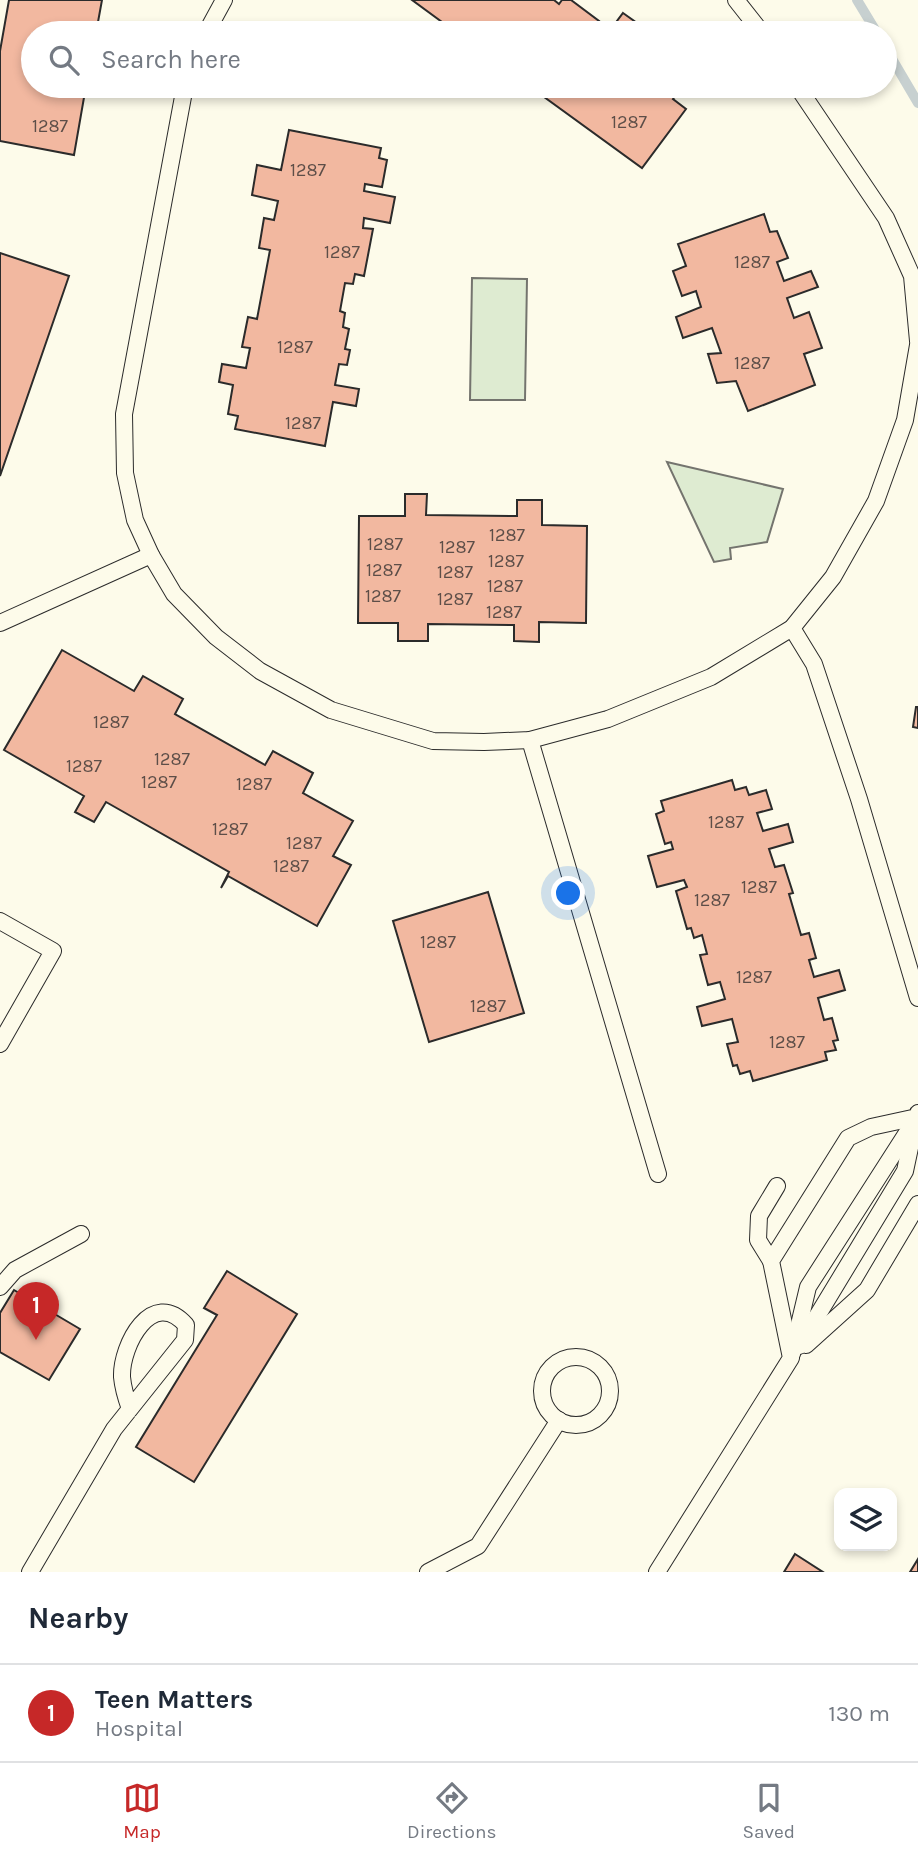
<!DOCTYPE html>
<html lang="en">
<head>
<meta charset="utf-8">
<style>
  :root { --surface:#fff; --page:#f6f6f7; --text:#1f2937; --muted:#747a83; --line:#e0e1e3; --accent:#c62828 }
  body { margin:0; font-family:Karla,sans-serif; background:var(--page); color:var(--text) }
  .controls { position:absolute; right:21px; bottom:21px; display:grid; overflow:hidden; border-radius:14px; box-shadow:0 4px 10px #0003 }
  .controls button { width:63px; height:63px; display:grid; place-items:center; padding:0; border:0; border-bottom:2px solid var(--line); background:var(--surface); color:var(--text); font:35px sans-serif }
  .you { position:absolute; left:569px; top:894px; width:24px; height:24px; margin:-18px; border:5px solid #fff; border-radius:50%; background:#1a73e8; box-shadow:0 0 0 10px #1a73e833 }
  .badge { display:grid; place-items:center; width:46px; height:46px; border-radius:50%; background:var(--accent); color:#fff; font-size:23px; font-weight:700 }
  .pin { position:absolute; translate:-50% -58px; filter:drop-shadow(0 2px 4px #0008) }
  .pin::after { content:''; position:absolute; top:37px; width:24px; height:21px; background:inherit; clip-path:polygon(0 0,100% 0,50% 100%) }
  .list { margin:0; padding:0; list-style:none }
  h2 { display:flex; justify-content:space-between; align-items:center; height:91px; margin:0; padding:0 28px; font-size:30px }
  h2 small { font-size:23px; font-weight:400; color:var(--muted) }
  .list li { display:grid; grid-template-columns:46px 1fr auto; gap:21px; align-items:center; box-sizing:border-box; height:98px; padding:0 28px; border-top:2px solid var(--line) }
  .list b { display:block; font-size:26px; white-space:nowrap }
  .list p { margin:0; font-size:23px; white-space:nowrap; color:var(--muted) }
  .list em { font-size:23px; font-style:normal; color:var(--muted) }
  .icon { flex:none; width:38px; height:38px; fill:none; stroke:currentColor; stroke-width:2; stroke-linecap:round; stroke-linejoin:round }
  .map { position:relative; flex:none; width:918px; height:1572px; overflow:hidden }
  .search { position:absolute; background:var(--surface); box-shadow:0 4px 10px #0003; left:21px; right:21px; top:21px; height:77px; display:flex; align-items:center; gap:18px; box-sizing:border-box; padding:0 24px; border-radius:38px; color:var(--muted); font-size:26px }
  .sheet { height:189px; background:var(--surface) }
  nav { display:flex; justify-content:space-around; align-items:center; box-sizing:border-box; height:98px; border-top:2px solid var(--line); background:var(--surface); font-size:19px; color:var(--muted) }
  nav a { display:grid; justify-items:center; gap:4px }
  nav .on { color:var(--accent) }
  .map>svg:first-child { display:block }
</style>
</head>
<body>
<div class="map">
<svg width="918" height="1572" viewBox="0 0 918 1572">
  <rect width="100%" height="100%" fill="#fdfbea"/>
  <g fill="#deebd1" stroke="#74746e" stroke-width="2">
    <path d="M472,278l55,1 -2,121h-55z"/>
    <path d="M667,462l116,27 -16,53 -37,6 1,11 -17,3z"/>
  </g>
  <g fill="none" stroke-linecap="round" stroke-linejoin="round">
    <g stroke="#c7d0d0" stroke-width="10">
      <path d="M857,0l20,33"/>
      <path d="M885,47l33,56"/>
    </g>
  </g>
  <g fill="#f2b8a0" stroke="#2b2b2b" stroke-width="2">
    <path d="M9,0h93l-6,33h-63v53h53l-12,69 -74,-14v-90z"/>
    <path d="M412,0h142l5,4 3,-4h9l28,21 -6,8 6,4h-142z"/>
    <path d="M623,13l21,15 -4,5h-32z"/>
    <path d="M529,86h143l-2,3 7,5 -4,5 13,10 -44,59z"/>
    <path d="M289,130l92,18 -2,10 8,2 -5,27 -17,-3 -1,7 31,6 -5,26 -26,-5 -1,10 10,1 -9,47 -9,-2 -2,10 -8,-1 -5,28 5,2 -2,14 6,2 -4,20 5,1 -3,15 -8,-1 -4,21 24,4 -3,17 -23,-4 -8,44 -90,-17 3,-13 -10,-2 5,-29 -14,-3 3,-18 24,4 4,-20 -8,-1 6,-30 9,2 13,-69 -11,-2 5,-30 10,2 4,-19 -26,-6 5,-30 24,5z"/>
    <path d="M764,214l6,18 7,-1 11,27 -11,4 7,19 27,-10 7,16 -31,11 7,20 15,-6 13,36 -18,6 11,31 -67,26 -12,-30 -19,2 -9,-29 13,-1 -9,-25 -29,10 -7,-21 25,-10 -5,-16 -14,5 -9,-25 13,-5 -8,-22z"/>
    <path d="M0,253l69,23 -69,200z"/>
    <path d="M405,494h22l-1,21 91,1v-16h25v25l45,1 -1,97 -47,-1v20l-25,-1v-16l-86,-1v17h-30v-18h-40l1,-107h46z"/>
    <path d="M62,650l72,41 9,-15 40,23 -8,15 90,51 8,-14 40,22 -10,20 50,28 -20,35 18,9 -34,61 -89,-50 -7,12 8,-16 -123,-70 -12,20 -19,-10 9,-16 -80,-46z"/>
    <path d="M916,707h2v21l-5,-1z"/>
    <path d="M732,780l3,10 11,-3 3,8 17,-5 6,19 -15,4 6,18 25,-7 5,18 -24,7 6,18 9,-2 9,28 -4,1 12,41 8,-2 7,25 -7,2 5,17 25,-7 6,20 -27,8 6,22 8,-2 6,22 -5,1 3,9 -11,2 2,8 -74,21 -3,-10 -10,3 -3,-9 -4,1 -6,-22 11,-2 -6,-23 -30,7 -5,-19 28,-8 -5,-17 -12,3 -8,-30 7,-1 -5,-19 -8,3 -3,-10 -4,1 -11,-38 11,-4 -3,-7 -27,7 -9,-31 25,-7 -2,-7 -6,2 -9,-30 8,-3 -3,-10z"/>
    <path d="M488,892l36,121 -95,29 -36,-121z"/>
    <path d="M227,1271l70,43 -103,168 -58,-35 81,-132 -13,-7z"/>
    <path d="M14,1290l66,39 -31,51 -49,-28v-39z"/>
    <path d="M795,1554l28,18h-39z"/>
    <path d="M918,1559v13h-8z"/>
  </g>
  <g fill="none" stroke-linecap="round" stroke-linejoin="round">
    <defs>
      <g id="service">
        <path d="M736,0l26,33"/>
        <path d="M206,33l18,-33"/>
        <path d="M185,86l-61,328 1,59 10,47 16,35 23,39 42,43 44,34 71,39 102,31 51,1 46,-2 78,-21 103,-42 81,-49 41,-51 43,-76 29,-81 13,-75"/>
        <path d="M797,86l89,132 26,58 6,65"/>
        <path d="M0,623l151,-68"/>
        <path d="M792,628l22,36 45,135 59,199"/>
        <path d="M530,740l128,434"/>
        <path d="M0,921l53,30 -53,93"/>
        <path d="M771,1261l-13,-21 1,-24 18,-30"/>
        <path d="M0,1287l15,-17 66,-36"/>
        <path d="M806,1345l61,-55 51,-86"/>
        <path d="M799,1346l106,-175 9,-42"/>
        <path d="M792,1354l16,-67 109,-170"/>
        <circle cx="576" cy="1391" r="34"/>
        <path d="M30,1572l84,-143 71,-89 1,-15c-34,-38 -65,20 -64,52 1,11 4,21 8,32"/>
        <path d="M428,1572l50,-26 81,-126"/>
        <path d="M657,1572l134,-214 -20,-97 77,-123 23,-11 46,-10 1,-4"/>
      </g>
    </defs>
    <use href="#service" stroke="#2b2b2b" stroke-width="18"/>
    <use href="#service" stroke="#fdfbea" stroke-width="16"/>
  </g>
  <g text-anchor="middle" dominant-baseline="central" stroke-width="5" stroke-linejoin="round" paint-order="stroke">
    <g font-size="18" fill="#5d4e48">
      <text x="629" y="122">1287</text>
      <text x="50" y="126">1287</text>
      <text x="308" y="170">1287</text>
      <text x="342" y="252">1287</text>
      <text x="752" y="262">1287</text>
      <text x="295" y="347">1287</text>
      <text x="752" y="363">1287</text>
      <text x="303" y="423">1287</text>
      <text x="507" y="535">1287</text>
      <text x="385" y="544">1287</text>
      <text x="457" y="547">1287</text>
      <text x="506" y="561">1287</text>
      <text x="384" y="570">1287</text>
      <text x="455" y="572">1287</text>
      <text x="505" y="586">1287</text>
      <text x="383" y="596">1287</text>
      <text x="455" y="599">1287</text>
      <text x="504" y="612">1287</text>
      <text x="111" y="722">1287</text>
      <text x="172" y="759">1287</text>
      <text x="84" y="766">1287</text>
      <text x="159" y="782">1287</text>
      <text x="254" y="784">1287</text>
      <text x="726" y="822">1287</text>
      <text x="230" y="829">1287</text>
      <text x="304" y="843">1287</text>
      <text x="291" y="866">1287</text>
      <text x="759" y="887">1287</text>
      <text x="712" y="900">1287</text>
      <text x="438" y="942">1287</text>
      <text x="754" y="977">1287</text>
      <text x="488" y="1006">1287</text>
      <text x="787" y="1042">1287</text>
    </g>
  </g>
</svg>
<div class="controls">
<button><svg class="icon" aria-label="layers" viewBox="0 0 24 24"><path d="M12 4l9 5-9 5-9-5zM3 14l9 5 9-5"/></svg></button>
</div>
<div class="you"></div>
<div class="pin badge" style="left:36px;top:1340px">1</div>
<div class="search"><svg class="icon" aria-label="search" viewBox="0 0 24 24"><circle cx="10" cy="10" r="6"/><path d="M15 15l6 6"/></svg>Search here</div>
</div>
<section class="sheet">
<h2>Nearby<small></small></h2>
<ul class="list">
<li><span class="badge">1</span><div><b>Teen Matters</b><p>Hospital</p></div><em>130 m</em></li>
</ul>
</section>
<nav>
<a class="on"><svg class="icon" aria-label="map" viewBox="0 0 24 24"><path d="M3 6l6-2 6 2 6-2v14l-6 2-6-2-6 2zM9 4v14M15 6v14"/></svg>Map</a>
<a><svg class="icon" aria-label="directions" viewBox="0 0 24 24"><path d="M12 3l9 9-9 9-9-9zM9 14v-3h6M13 9l2 2-2 2"/></svg>Directions</a>
<a><svg class="icon" aria-label="saved" viewBox="0 0 24 24"><path d="M7 4h10v16l-5-4-5 4z"/></svg>Saved</a>
</nav>
</body>
</html>
